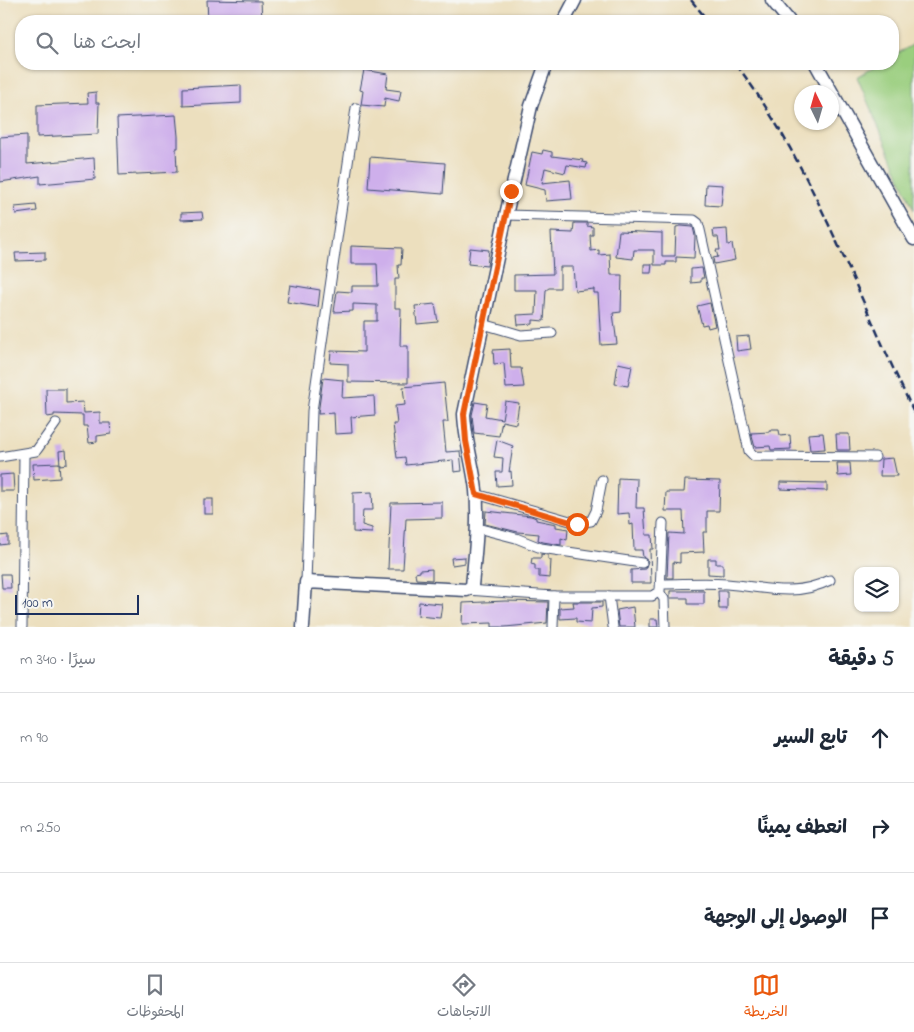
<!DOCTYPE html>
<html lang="ar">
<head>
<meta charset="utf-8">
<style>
  :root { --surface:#fff; --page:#f2f2f3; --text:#1f2937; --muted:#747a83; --line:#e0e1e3; --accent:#ea580c }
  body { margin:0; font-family:"Indie Flower","Playpen Sans Arabic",sans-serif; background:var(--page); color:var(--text); direction:rtl }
  .controls { position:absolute; right:15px; bottom:15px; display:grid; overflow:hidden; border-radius:10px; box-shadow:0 1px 4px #0004 }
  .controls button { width:45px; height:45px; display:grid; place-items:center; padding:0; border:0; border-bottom:1px solid var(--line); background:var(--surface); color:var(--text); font:25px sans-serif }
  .compass { position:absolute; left:794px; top:85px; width:45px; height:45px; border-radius:50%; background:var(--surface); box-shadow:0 1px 4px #0004; rotate:355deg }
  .scale { position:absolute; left:15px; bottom:12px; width:124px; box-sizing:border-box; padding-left:5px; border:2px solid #1b2f5e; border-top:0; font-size:14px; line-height:18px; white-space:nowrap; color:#1b2f5e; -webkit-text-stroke:4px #f6f6f2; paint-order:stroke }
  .stop { position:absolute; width:15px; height:15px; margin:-11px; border:4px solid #ea580c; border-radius:50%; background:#fff }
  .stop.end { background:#ea580c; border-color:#fff; box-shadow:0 1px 5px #0008 }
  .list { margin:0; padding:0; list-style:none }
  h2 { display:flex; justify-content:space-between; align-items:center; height:65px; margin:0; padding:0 20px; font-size:21px }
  h2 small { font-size:16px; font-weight:400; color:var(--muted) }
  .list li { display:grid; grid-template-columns:32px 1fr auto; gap:15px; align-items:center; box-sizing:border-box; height:90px; padding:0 20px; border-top:1px solid var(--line) }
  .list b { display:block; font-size:19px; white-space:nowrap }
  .list em { font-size:16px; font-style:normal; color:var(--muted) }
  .icon { flex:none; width:28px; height:28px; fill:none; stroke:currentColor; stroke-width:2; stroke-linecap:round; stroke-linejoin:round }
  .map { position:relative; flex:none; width:914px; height:627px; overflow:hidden; direction:ltr }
  .search { position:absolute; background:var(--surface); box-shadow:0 1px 4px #0004; left:15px; right:15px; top:15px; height:55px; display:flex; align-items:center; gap:12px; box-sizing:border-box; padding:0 18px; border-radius:20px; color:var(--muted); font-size:19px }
  .sheet { height:335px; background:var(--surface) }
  nav { display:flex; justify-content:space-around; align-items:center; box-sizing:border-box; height:70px; border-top:1px solid var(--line); background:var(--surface); font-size:14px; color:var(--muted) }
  nav a { display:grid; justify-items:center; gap:2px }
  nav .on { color:var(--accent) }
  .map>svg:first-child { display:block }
</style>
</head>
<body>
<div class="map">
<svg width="914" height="627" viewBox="0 0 914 627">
  <rect width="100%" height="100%" fill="#f6f6f2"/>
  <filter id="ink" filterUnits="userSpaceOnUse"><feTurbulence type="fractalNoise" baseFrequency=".02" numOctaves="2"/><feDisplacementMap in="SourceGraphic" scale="10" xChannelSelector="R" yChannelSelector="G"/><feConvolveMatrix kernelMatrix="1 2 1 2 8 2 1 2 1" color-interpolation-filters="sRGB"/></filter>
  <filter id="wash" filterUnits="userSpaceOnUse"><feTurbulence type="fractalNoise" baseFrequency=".0096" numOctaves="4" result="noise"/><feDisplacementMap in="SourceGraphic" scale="20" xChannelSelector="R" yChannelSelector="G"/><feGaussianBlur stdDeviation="1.12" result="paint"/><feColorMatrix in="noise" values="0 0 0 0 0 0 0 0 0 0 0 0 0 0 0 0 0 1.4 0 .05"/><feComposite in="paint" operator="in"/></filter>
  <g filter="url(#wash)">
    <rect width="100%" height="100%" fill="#ecdfbe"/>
    <path fill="#9ace7e" stroke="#5a7e6e" d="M914,44v166l-57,-133 23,-13h13v-8z"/>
    <g id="blocks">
      <g fill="#ceafeb">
        <path d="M207,0l54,1 1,19 -54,1z"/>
        <path d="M364,70l24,4 -2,15 15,2 -2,10 -14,-3 -1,9 -23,-2 2,-14 -3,-1z"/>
        <path d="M241,85v18l-58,3v-18z"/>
        <path d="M96,92v11h3l-1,31 -61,3v-32l51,-2 -1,-10z"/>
        <path d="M176,115l2,21v12h-2l1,24 -58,3 -2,-57z"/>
        <path d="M27,135v29l67,-6 1,21 -55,5v-8l-40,6v-45z"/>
        <path d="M543,150l9,2v4l31,4 -1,2 5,1 -1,5 -19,-3 -2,8 -20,-5 -3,15 28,-3 2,19 -26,2 -1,-11 -20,-5 7,-33 10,2z"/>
        <path d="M370,157l75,6 -2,31 -75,-6z"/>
        <path d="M706,184l17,1 -2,21 -16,-1z"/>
        <path d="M36,205l1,6 -21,3 -1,-7z"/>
        <path d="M202,212l1,7 -22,1v-7z"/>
        <path d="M574,223h13v3l6,1v8h-3l1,16 8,-1v5l11,-1 1,21h11l-1,37 -8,1 4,31 -16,1 -3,-52h-4v-4l-19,2 -2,-24h-13v21h-11l-3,2 -2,31 -11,-1v4l-15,1 -1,-10 19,-1 1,-24h-23v-15l39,-1 -2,-42 22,1z"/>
        <path d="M681,226l12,1 2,9 -1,22 -18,-1v5h-10v3h-12v-15h-20l-1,9 -17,-2 3,-26 43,2v23h13l1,-29z"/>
        <path d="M727,229l1,16 4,-1 3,16 -21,4 -1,-6 5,-1 -2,-7h4l-2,-13h-4l-1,-7z"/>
        <path d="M351,246l51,2 -1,17h-3l1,14h-4v29h6l-1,38h8v37l-60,-1v-18l-18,-1 1,-12 33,1v-31h13v-16l-24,-1v7l-19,1 3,-21 15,1v-6h26l-1,-22h-26z"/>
        <path d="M470,248l19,2 -2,16 -19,-2z"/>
        <path d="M45,252v8l-29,1 -1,-8z"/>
        <path d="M644,264h8l-1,9h-7z"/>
        <path d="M702,268l2,10h-3v4l-10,1v-14z"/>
        <path d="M290,285l30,5 -2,17 -31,-5z"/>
        <path d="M710,303l5,23 -7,2 -1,-4 -5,1 -5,-19z"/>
        <path d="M435,304l3,18 -21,2 -2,-18z"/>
        <path d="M749,336l2,13 -14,2 -1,-14z"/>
        <path d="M510,349l1,19h10l3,19 -18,1 -2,-25 -10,1 -1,-14z"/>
        <path d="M618,363l14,3 -4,20 -13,-2z"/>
        <path d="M323,378l20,2 -1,18 32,-2 1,19 -24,2 1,16 -17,1 -1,-21 -16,1z"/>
        <path d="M444,383l4,39h-5l3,30 14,-1 2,20 -8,1 -1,-12 -47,5 -1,-8 -8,1 -4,-34h4l-2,-18 10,-1 -2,-18z"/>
        <path d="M46,389h20v14l17,-1 1,11 16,-1v11h10l1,11 -14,2v6l-8,1 -2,-17h-4v-11l-29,-1v2l-7,1z"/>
        <path d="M505,401l14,2 -3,21 -14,-3 -3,15 -25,-3 -2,-18 3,-13 12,2 -2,12 17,3z"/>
        <path d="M770,430h9l1,6 10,-1 1,14 -20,1 -1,-4 -15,1 -4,-14 19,-1z"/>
        <path d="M823,433l2,16 -15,1 -2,-16z"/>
        <path d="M836,434h13l1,16h-13z"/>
        <path d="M497,440l16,6 -4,26 2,-1 1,14 -15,1 -1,-14h6l1,-14 -9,-1z"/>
        <path d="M66,450l1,14 -7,1 -1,-14z"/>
        <path d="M893,458l4,18h-17l1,-17z"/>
        <path d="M59,463l1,15 -26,2 -1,-16z"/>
        <path d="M837,463h13l1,12 -13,1z"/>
        <path d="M13,474l1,17h-14v-16z"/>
        <path d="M618,478l19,1 -1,29h8l2,27h6l1,14h-3l1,34h-20v-13l14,-1 3,-8 -5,-4 -1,-7h-8l-1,-26 -3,1 -1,-12 -12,1z"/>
        <path d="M685,480l35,1 -1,30h-12v21h-4l1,20 -24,1v10l-7,-1v16h-6l2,-45 15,1 -1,-23h-18l1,-19h18z"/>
        <path d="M780,482l47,1v8l-47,-2z"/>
        <path d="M372,492l1,18h-10l-1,15 10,3v5l-19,-1v-39z"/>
        <rect x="204" y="499" width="9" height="15"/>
        <path d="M442,502v16l-36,1 -3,50h-15l3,-66z"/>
        <path d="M486,511l45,5 5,2v2l20,4v3l12,2 -1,11 -6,-2v7l-18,-3 -5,-2 1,-6 -21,-2 -33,-8z"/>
        <path d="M8,535v9l-8,1v-9z"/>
        <path d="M541,554l7,1v4l3,1 -1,18 -11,-1v-7h-4v-5l-4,-1 1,-6h9z"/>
        <path d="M465,557v6l-13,2 -1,-7z"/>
        <path d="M708,559h8v5h7v11l-15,-1z"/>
        <path d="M432,569v11l-16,-1 -1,-6 5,-1v-2z"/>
        <path d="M1,574h9l1,14h-9z"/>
        <path d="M670,591h34v13h-16v-6h-18z"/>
        <path d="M718,591h9v18h-8z"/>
        <path d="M505,601l43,1 -1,21 -42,4h-13v-4l-30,1 1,-21z"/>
        <path d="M419,602l23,2 -2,14 -22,-2z"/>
        <path d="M573,602h29v5l-10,1 -1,15 -15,-1v-4l-16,1v-11l14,-1z"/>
        <path d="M633,607l2,20h-16l-2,-17z"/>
        <path d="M650,619h7l1,8h-8z"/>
      </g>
    </g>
  </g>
  <g filter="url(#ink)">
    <use href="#blocks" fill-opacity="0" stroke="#3a496c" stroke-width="1"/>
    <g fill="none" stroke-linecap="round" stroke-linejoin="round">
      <defs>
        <g id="street">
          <path d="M506,215l188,5 4,3 2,7 49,221 5,5 121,1"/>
          <path d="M483,324l38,11 31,-2"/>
          <path d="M0,457l36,-6 20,-28"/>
          <path d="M476,494l101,29 14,-2 5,-10 6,-31"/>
          <path d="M477,528l39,10 25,10 101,15"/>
          <path d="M306,582l6,-171 44,-303"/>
          <path d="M661,584c22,0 44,-2 66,0 36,3 68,14 103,-4"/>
          <path d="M467,590l87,6h98l8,-5 3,-68"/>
          <path d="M659,592l5,7 1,28"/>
          <path d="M609,596l4,31"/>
          <path d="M22,627l2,-172"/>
          <path d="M553,627l1,-31"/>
        </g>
        <g id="secondary">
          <path d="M772,0l17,21"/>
          <path d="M564,21l11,-21"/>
          <path d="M816,64l98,175"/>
          <path d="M303,627l3,-45 161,8 5,-4c3,-32 7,-64 4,-96 -3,-26 -11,-50 -12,-76l42,-199 25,-109 15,-42"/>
        </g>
      </defs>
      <use href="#street" stroke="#3a496c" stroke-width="11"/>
      <use href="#secondary" stroke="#3a496c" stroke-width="15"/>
      <use href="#street" stroke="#fff" stroke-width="9"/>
      <use href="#secondary" stroke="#fff" stroke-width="12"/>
      <g stroke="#1b2f5e" stroke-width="2.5" stroke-dasharray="8 4" stroke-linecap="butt">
        <path d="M691,0l17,21"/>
        <path d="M736,64c79,105 120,231 178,348"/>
      </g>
    </g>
  </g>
  <g fill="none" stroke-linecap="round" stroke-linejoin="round" filter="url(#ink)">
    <path stroke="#ea580c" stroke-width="6" d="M511,191l-47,223 2,27 10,53 101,30"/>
  </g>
</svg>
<div class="controls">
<button><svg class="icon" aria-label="layers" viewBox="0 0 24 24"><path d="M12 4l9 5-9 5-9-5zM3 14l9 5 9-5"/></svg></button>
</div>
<svg class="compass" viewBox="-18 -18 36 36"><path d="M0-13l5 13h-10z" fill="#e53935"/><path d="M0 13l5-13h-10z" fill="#747a83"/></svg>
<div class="scale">100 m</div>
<div class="stop" style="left:577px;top:524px"></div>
<div class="stop end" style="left:511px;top:191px"></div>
<div class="search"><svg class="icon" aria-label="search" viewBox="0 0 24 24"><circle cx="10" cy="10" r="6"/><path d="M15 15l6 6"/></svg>ابحث هنا</div>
</div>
<section class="sheet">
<h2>5 دقيقة<small>سيرًا · 340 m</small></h2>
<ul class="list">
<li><svg class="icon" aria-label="ahead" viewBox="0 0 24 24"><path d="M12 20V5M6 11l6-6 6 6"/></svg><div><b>تابع السير</b></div><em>90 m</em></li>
<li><svg class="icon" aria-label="right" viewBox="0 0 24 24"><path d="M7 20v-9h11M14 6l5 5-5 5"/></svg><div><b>انعطف يمينًا</b></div><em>250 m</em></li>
<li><svg class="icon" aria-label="arrive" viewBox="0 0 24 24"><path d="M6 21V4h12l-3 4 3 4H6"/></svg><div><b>الوصول إلى الوجهة</b></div></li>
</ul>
</section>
<nav>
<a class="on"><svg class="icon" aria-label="map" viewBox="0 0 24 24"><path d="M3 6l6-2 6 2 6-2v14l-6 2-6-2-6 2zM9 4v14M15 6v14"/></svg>الخريطة</a>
<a><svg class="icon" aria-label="directions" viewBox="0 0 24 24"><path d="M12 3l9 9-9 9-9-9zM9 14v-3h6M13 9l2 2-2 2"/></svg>الاتجاهات</a>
<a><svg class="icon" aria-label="saved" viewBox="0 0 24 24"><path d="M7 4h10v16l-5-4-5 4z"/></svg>المحفوظات</a>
</nav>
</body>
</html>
